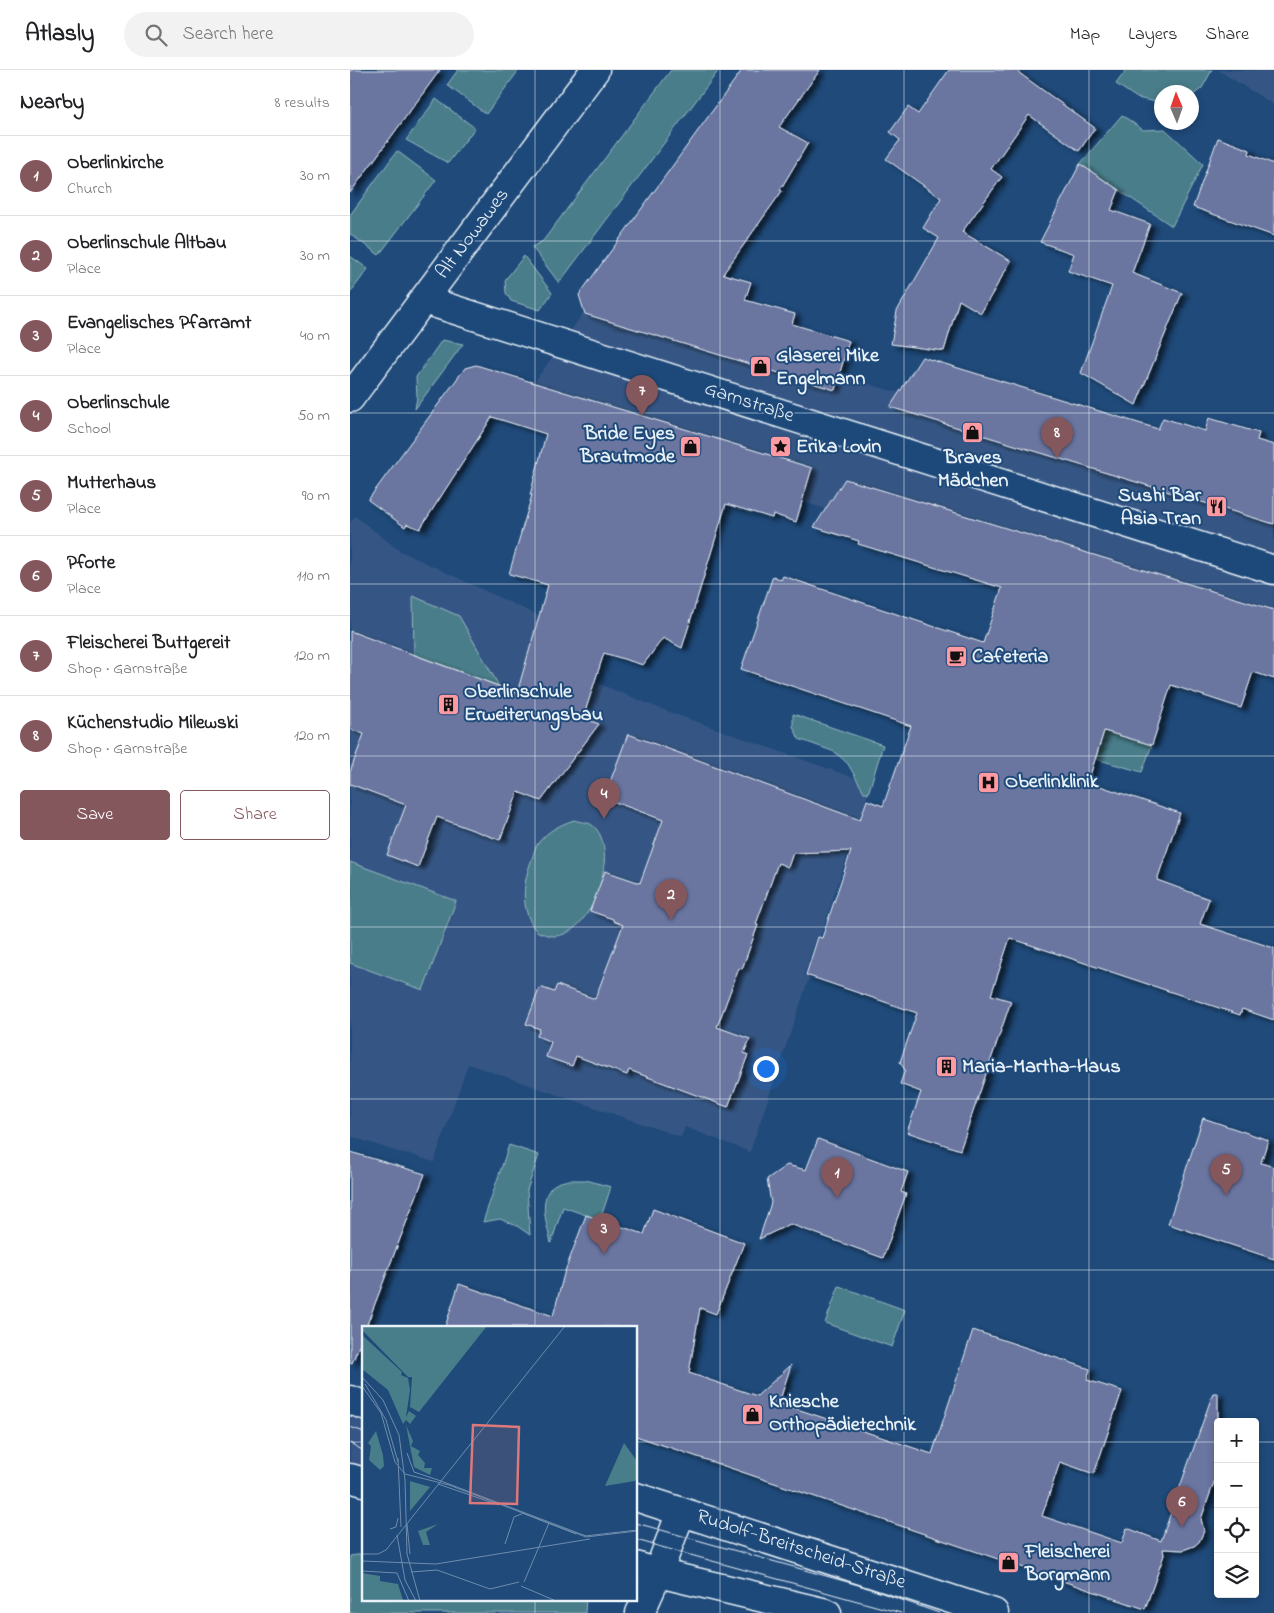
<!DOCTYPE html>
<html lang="en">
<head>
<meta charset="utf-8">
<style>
  :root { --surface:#fff; --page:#f2f2f2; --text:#202124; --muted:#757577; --line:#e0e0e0; --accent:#84575d }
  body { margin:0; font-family:"Indie Flower",sans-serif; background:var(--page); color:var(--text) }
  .controls { position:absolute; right:15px; bottom:15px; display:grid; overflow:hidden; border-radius:5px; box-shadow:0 2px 8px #0003 }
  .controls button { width:45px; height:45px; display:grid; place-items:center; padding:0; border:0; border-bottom:1px solid var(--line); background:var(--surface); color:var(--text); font:25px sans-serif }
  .compass { position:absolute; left:804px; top:15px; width:45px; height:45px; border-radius:50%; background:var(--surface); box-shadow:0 2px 8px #0003; rotate:358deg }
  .you { position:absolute; left:415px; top:998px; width:18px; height:18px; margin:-12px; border:4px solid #fff; border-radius:50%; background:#1a73e8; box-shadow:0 0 0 8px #1a73e833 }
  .badge { display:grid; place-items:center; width:32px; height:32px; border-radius:50%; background:var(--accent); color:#fff; font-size:16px; font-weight:700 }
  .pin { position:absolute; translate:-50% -41px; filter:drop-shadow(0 1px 2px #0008) }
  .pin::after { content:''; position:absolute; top:26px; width:18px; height:15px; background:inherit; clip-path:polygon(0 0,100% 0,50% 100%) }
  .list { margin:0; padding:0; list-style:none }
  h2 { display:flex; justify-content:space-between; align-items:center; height:65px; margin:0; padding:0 20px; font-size:21px }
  h2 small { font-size:16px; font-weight:400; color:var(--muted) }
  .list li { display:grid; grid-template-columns:32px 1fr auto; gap:15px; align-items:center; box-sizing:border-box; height:80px; padding:0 20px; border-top:1px solid var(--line) }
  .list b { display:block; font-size:19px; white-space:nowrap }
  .list p { margin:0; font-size:16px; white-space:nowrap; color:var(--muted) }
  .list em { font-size:16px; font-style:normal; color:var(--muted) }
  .actions { display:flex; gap:10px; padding:15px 20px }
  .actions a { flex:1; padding:11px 0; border:1px solid var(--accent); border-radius:5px; text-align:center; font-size:18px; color:var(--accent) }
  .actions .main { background:var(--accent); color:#fff }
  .icon { flex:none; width:28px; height:28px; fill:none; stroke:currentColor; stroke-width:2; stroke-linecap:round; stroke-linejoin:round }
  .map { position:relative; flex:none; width:924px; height:1543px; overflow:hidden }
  header { display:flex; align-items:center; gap:30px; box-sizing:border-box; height:70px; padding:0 25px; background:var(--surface); border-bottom:1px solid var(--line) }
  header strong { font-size:24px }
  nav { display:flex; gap:28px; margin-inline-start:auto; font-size:18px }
  .search { width:350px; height:45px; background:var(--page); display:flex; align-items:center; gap:12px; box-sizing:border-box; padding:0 18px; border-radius:28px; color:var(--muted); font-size:19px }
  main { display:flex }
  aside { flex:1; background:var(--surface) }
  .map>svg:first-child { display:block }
</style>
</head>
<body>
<header>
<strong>Atlasly</strong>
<div class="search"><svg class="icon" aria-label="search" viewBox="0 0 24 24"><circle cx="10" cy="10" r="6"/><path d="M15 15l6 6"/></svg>Search here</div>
<nav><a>Map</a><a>Layers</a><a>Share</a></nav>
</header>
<main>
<aside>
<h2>Nearby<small>8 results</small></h2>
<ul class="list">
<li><span class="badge">1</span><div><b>Oberlinkirche</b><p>Church</p></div><em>30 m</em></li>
<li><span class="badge">2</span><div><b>Oberlinschule Altbau</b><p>Place</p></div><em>30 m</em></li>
<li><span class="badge">3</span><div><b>Evangelisches Pfarramt</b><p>Place</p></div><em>40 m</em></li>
<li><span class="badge">4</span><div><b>Oberlinschule</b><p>School</p></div><em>50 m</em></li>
<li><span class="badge">5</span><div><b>Mutterhaus</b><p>Place</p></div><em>90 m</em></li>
<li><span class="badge">6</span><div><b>Pforte</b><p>Place</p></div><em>110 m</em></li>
<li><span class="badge">7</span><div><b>Fleischerei Buttgereit</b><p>Shop · Garnstraße</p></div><em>120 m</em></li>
<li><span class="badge">8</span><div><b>Küchenstudio Milewski</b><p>Shop · Garnstraße</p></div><em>120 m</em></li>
</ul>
<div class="actions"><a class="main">Save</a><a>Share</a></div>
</aside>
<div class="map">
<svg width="924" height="1543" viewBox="0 0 924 1543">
  <defs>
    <filter id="shadow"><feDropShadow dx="5.5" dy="3" stdDeviation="2.5" flood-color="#0009"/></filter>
  </defs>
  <rect width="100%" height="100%" fill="#1f4a7a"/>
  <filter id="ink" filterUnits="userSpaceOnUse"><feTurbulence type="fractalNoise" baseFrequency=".02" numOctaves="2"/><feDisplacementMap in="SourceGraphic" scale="10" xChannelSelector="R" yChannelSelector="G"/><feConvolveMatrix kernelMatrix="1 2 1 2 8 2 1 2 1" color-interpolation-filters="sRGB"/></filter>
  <g filter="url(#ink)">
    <g fill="#365785">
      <path d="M868,0h56v35z"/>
      <path d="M241,232l683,202v148l-759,-242z"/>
      <path d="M5,446l45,35 139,65 31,56 91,37 210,75 -51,153h-4l-12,38 5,3 -59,174 -65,-25 -4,10 -213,-73 -34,98 -27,-9v2l-57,-19v-613z"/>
      <path d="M0,1346l14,4v47l-14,-5z"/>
    </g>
    <g fill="#487d8a" stroke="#98b7c1">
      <path d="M108,0h61l-33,44 -39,-29z"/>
      <path d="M321,0h48l-160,213 -27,-36 11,-6z"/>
      <path d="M776,0h86l-10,18 -10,8v-4h-30l-1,11 -24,-5 -21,-14z"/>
      <path d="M86,29l39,29 -27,35 -42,-23z"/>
      <path d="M772,45l21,15 22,-1 38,35 -31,62 -92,-62z"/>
      <path d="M47,81l39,29 -57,75 -29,-21v-19z"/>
      <path d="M0,186l18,13 -18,24z"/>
      <path d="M174,186l28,37 -12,17 -29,-9 -5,-8 -1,-13z"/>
      <path d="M92,270l21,4 -48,65 2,-12 -1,-20z"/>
      <path d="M63,526l46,20 40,70 -85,-32z"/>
      <path d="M443,644l90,31 -15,49 -4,-2 -16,-28 -13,-12 -36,-13 -6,-13z"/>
      <path d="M758,647l19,20 25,8 -10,27 -46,-13z"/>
      <path d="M224,750c5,2 14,2 18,5 32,24 -3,122 -45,110 -5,-2 -10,-2 -13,-7 -14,-22 -11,-46 -2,-69 2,-5 3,-13 7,-17 10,-12 21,-17 35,-22z"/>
      <path d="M0,792l106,39 -33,89 -73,-27z"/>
      <path d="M159,1075l30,10 -12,35 3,45 -13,-9 -17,-7 -17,3z"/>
      <path d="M219,1110h17l25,7 -11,33 -37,-13 -12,36c-4,-18 -14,-45 3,-58 4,-3 11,-4 15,-5z"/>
      <path d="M489,1216l66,24 -13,37 -67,-24z"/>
      <path d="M14,1484v45h222l-1,14h-235v-57z"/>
    </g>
    <g fill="#6b75a0" stroke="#e8f1f8" filter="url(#shadow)">
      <path d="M0,0h90l-90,123z"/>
      <path d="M392,0h78l-41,57 29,16 -28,47 2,1 -59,83 28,8 -6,18 50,14 -3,10 57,17 -14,49 -250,-76 -6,-19z"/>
      <path d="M599,0h66l80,58 -16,23 -50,-36 -38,54 11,8 -40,55 49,29 -30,52 -22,-13 -15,51 -53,-7 6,-33 42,-73 -16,-10 18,-30 -55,-39 14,-19 -10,-8 18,-25 10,7z"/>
      <path d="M868,68l32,12 -1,4 25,10v72l-81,-29z"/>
      <path d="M730,94l39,26 -8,20 39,14 -18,49 50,20 -46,112 -55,-32 31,-87 -44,-15 6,-17 -34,-12z"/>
      <path d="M572,287l236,72 5,-11 42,13 4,-13 50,15 -2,7 17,5v79l-384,-117z"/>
      <path d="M126,295l336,103 -16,54 -23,-8 -1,4 -46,-14 -44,144 -19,-10 -20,27 -39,-12 -21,65 16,6 -58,77 -23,-9 -18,48 -63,-23 -19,50 -31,-12 19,-50 -56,-21v-12l14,-38 -14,-5v-98l167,62 31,-108 -39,-11 23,-79h-2l16,-61 -54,-17 -72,112 -13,-5 -2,3 -37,-27 97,-132z"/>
      <path d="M495,409l429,131v69l-21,-7 -12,36 -70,-23 -19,60 -48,-14 -16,51 92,31 -23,67 52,19 -9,25 74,24v72l-32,-11 -2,6 -230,-77 -19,57 20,6 -51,149 -53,-18 14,-40 -21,-8 5,-14 -5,-8 17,-49 -111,-38 12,-38 4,1 29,-87 -58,2 -5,14 -10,-4 -22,61 2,1 -16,44 -3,-1 -22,59 33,12 -6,14 4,2 -20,52 -99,-37 -2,5 -51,-19 -4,10 -26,-9 5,-15 -14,-6 3,-7 -14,-5 14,-37 14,5 3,-7 38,14 28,-74 -10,-4v-2l-23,-8 15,-40 35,12 23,-63 -59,-22 24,-64 232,86 7,-20 16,6 28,-80 -170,-57 32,-93 8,4 2,-4 200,67 19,-55 -144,-44 1,-3 -45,-14z"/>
      <path d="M853,1048l65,22 -7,23 13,4v92l-106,-35z"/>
      <path d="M468,1069l90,33 -7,20 5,2 -23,64 -93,-34 -31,15 12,-36 -4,-24 20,-14 19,5z"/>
      <path d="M0,1082l75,22 -59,153h-2v7l-12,29h-2z"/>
      <path d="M303,1139l91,34 -28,71 -16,-6 -11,65 68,23 34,-31 -12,38 153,51 41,-124 117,39 -3,11 35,11 -28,83 -34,-12 -18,54 80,27 5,-15 34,13 52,-148h5v78l-17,48 3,12 -5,11 -5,4 -11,4 -20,-1 1,6 -19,54 -509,-173v-109h-191l14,-43 94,32 11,-42 22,-59 58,19z"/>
    </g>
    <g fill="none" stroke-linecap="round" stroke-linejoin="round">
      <defs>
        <g id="street">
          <path d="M74,230l850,270"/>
          <path d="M290,1543l18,-40 23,-61"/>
        </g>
        <g id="secondary">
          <path d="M0,328l245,-328"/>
          <path d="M0,1330l14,5"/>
          <path d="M0,1408l14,4"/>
          <path d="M286,1427l358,116"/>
          <path d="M286,1496l22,7 169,40"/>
        </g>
      </defs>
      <use href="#street" stroke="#e8f1f8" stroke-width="31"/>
      <use href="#secondary" stroke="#e8f1f8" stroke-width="31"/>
      <use href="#street" stroke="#1f4a7a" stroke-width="28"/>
      <use href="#secondary" stroke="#1f4a7a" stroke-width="28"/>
      <g stroke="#e8f1f8" stroke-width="1">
        <path d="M0,1357l14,5"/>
        <path d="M0,1373l14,8"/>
        <path d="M286,1453l226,63 77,27"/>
        <path d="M286,1470l265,73"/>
      </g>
    </g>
  </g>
  <path fill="none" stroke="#e8f1f8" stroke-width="1" stroke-opacity="0.55" d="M185,0v1257M370,0v1543M554,0v1543M739,0v1543M0,171h924M0,343h924M0,514h924M0,686h924M0,857h924M0,1029h924M0,1200h924M0,1372h14M286,1372h582M905,1372h19M185,1529v14"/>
  <defs>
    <symbol id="shop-square" viewBox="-11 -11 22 22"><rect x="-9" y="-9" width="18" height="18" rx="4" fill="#ff9aa2" stroke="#1f4a7a"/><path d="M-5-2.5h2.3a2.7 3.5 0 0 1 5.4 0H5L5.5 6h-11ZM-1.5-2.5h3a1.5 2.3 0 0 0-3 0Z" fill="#111"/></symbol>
    <symbol id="sight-square" viewBox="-11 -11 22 22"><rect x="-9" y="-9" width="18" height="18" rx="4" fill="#ff9aa2" stroke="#1f4a7a"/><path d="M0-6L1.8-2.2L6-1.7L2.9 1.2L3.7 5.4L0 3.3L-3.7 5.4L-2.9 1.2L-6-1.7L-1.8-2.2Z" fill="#111"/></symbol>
    <symbol id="restaurant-square" viewBox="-11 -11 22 22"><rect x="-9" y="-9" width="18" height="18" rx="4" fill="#ff9aa2" stroke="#1f4a7a"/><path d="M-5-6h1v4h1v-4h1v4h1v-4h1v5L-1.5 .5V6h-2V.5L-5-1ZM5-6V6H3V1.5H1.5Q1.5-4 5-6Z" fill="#111"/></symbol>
    <symbol id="cafe-square" viewBox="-11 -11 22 22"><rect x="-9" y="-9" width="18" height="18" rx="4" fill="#ff9aa2" stroke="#1f4a7a"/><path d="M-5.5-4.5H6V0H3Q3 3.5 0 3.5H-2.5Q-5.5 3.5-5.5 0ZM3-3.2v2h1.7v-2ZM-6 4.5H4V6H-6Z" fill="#111"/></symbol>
    <symbol id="building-square" viewBox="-11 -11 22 22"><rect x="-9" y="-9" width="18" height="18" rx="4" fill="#ff9aa2" stroke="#1f4a7a"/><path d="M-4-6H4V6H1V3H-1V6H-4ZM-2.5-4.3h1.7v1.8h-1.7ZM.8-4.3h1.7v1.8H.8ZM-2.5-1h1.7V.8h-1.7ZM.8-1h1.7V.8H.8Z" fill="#111"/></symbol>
    <symbol id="hospital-square" viewBox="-11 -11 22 22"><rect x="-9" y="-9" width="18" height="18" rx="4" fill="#ff9aa2" stroke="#1f4a7a"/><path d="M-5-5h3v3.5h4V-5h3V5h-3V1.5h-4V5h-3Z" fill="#111"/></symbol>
  </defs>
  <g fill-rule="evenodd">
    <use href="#shop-square" x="398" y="284" width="25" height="25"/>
    <use href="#shop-square" x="610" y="350" width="25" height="25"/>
    <use href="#shop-square" x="328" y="364" width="25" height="25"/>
    <use href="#sight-square" x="418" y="364" width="25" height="25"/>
    <use href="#restaurant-square" x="854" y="424" width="25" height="25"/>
    <use href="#cafe-square" x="594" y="574" width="25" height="25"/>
    <use href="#building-square" x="86" y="622" width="25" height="25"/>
    <use href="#hospital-square" x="626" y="700" width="25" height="25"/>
    <use href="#building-square" x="584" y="984" width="25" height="25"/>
    <use href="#shop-square" x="390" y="1332" width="25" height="25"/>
    <use href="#shop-square" x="646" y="1480" width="25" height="25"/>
  </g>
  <g text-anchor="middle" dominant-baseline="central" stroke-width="4" stroke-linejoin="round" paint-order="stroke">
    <g font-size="20" fill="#e8f1f8" stroke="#1f4a7a">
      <text transform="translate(123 164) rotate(-53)">Alt Nowawes</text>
      <text transform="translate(399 333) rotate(18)">Garnstraße</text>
      <text transform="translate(451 1480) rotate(18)">Rudolf-Breitscheid-Straße</text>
    </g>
    <g font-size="20" font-weight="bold" fill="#e8f1f8" stroke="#1f4a7a" text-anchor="start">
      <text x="426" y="286">Glaserei Mike<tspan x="426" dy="23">Engelmann</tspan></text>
      <text x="325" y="364" text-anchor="end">Bride Eyes<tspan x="325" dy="23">Brautmode</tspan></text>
      <text x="446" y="377">Erika Lovin</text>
      <text x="623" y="388" text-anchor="middle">Braves<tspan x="623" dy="23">Mädchen</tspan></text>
      <text x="851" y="426" text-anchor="end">Sushi Bar<tspan x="851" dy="23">Asia Tran</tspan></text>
      <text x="622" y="587">Cafeteria</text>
      <text x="114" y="622">Oberlinschule<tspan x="114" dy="23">Erweiterungsbau</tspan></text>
      <text x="655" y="712">Oberlinklinik</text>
      <text x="612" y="997">Maria-Martha-Haus</text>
      <text x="419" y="1332">Kniesche<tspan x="419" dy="23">Orthopädietechnik</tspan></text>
      <text x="675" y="1482">Fleischerei<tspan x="675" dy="23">Borgmann</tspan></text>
    </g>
  </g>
  <g transform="translate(12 1256)">
    <rect width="275" height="275" fill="#1f4a7a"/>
    <path d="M0,0h125l-68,86 -9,-5 2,-30h-4l-46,-47zM0,9l40,37 -1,3 7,3 2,12 -4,27 3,-6 7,5 -6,8 -4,-4 -3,4 -15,-34 -26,-21zM44,99l7,16 -2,5 9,5 -2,4 7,8 -1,5h8l-2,7 -16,-8zM14,105l7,24 1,11 -4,4 -11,-10 2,-14 -3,-3zM262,117l13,18v16l-2,4 -30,5zM48,155l20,6 -20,24zM76,198l-12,8 4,13h-7l-5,-14zM0,247l18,3v5l18,3 5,16 -41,1z" fill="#487d8a"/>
    <path fill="none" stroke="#6f8dac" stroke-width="1" d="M203,0l-124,155 145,55M0,51l21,23 16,35 6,45 2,74 13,47M3,58l21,36 12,42M0,60l19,27 14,49 10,12 44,11 137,52 51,-6M45,127l7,19 27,9M36,132l3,69M76,158l61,21M160,187l54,21M45,198l3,30M28,203l6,-2 2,-9M35,209l8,45 11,21M223,210l52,-6M143,218l9,-27 10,-4M0,228h16l8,-4 55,-69M0,235l74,3 154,-25M0,245l35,2M49,246l26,-2 53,19 29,-7M35,247l12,28M162,256l25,-59M159,260l35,15"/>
    <path fill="#dd787b" fill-opacity="0.15" stroke="#dd787b" stroke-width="2.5" d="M111,99l46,2 -2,77 -47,-1z"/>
    <rect width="275" height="275" fill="none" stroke="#e8f1f8" stroke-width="2.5"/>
  </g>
</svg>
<div class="controls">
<button>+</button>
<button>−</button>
<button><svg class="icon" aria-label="locate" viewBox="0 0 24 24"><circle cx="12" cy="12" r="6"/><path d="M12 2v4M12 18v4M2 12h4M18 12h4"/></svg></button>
<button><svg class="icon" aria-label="layers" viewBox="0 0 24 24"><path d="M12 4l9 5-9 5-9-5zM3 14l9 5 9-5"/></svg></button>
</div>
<svg class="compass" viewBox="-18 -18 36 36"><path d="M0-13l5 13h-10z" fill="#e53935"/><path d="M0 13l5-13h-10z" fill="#757577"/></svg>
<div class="you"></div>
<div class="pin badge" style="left:487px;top:1128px">1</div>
<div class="pin badge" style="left:321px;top:850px">2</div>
<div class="pin badge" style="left:254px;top:1184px">3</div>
<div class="pin badge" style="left:254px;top:749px">4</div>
<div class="pin badge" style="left:876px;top:1125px">5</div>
<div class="pin badge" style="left:832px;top:1457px">6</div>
<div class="pin badge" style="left:292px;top:346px">7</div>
<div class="pin badge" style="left:707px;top:388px">8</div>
</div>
</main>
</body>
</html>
